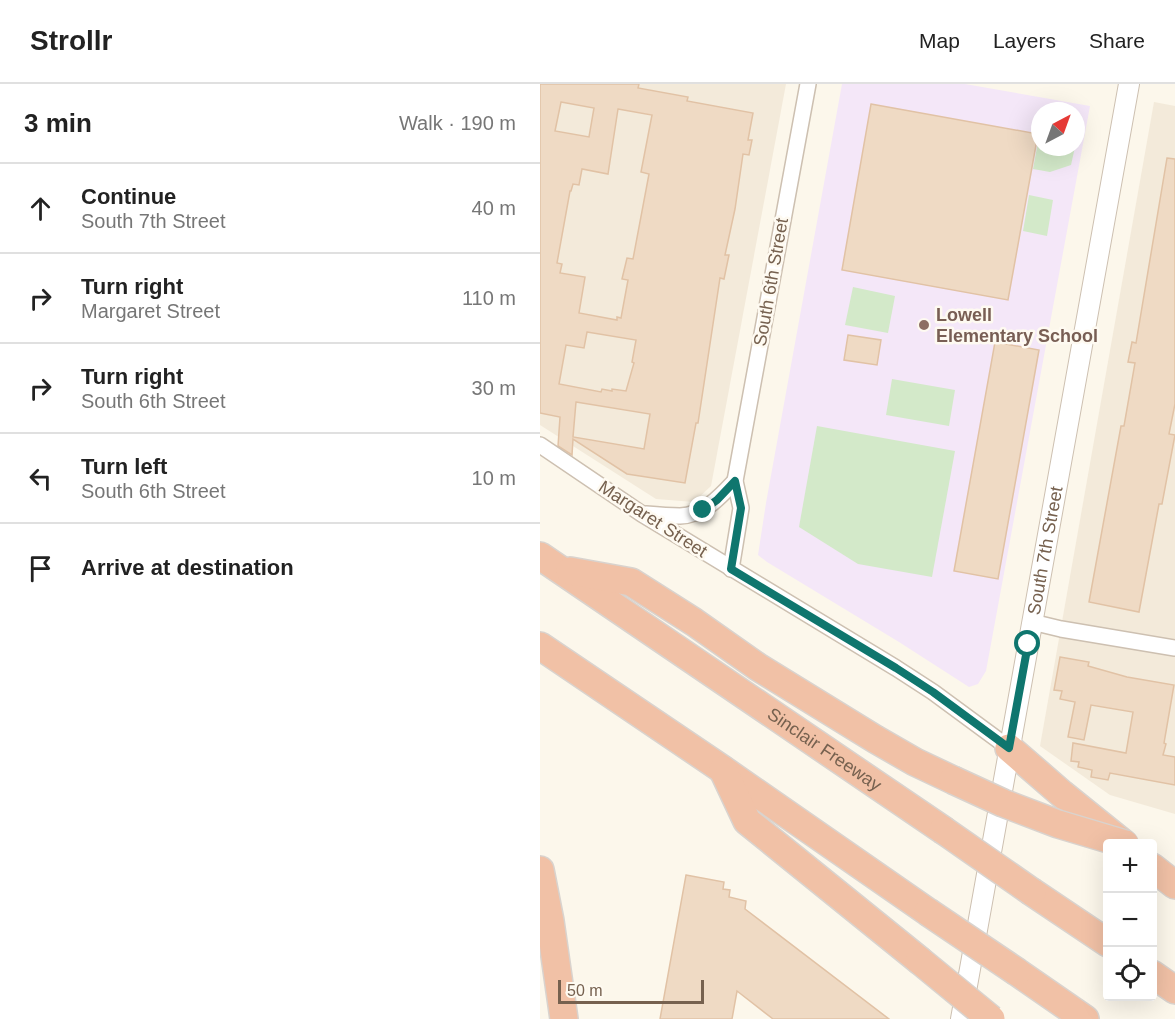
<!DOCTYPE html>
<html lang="en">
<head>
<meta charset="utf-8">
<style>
  :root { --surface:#fff; --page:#f2f2f2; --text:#222; --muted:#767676; --line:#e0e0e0 }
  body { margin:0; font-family:Arial,sans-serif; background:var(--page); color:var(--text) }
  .controls { position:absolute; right:18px; bottom:18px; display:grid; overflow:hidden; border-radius:6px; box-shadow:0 6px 24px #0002 }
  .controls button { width:54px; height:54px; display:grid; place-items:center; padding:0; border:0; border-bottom:2px solid var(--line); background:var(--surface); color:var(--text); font:30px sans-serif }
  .compass { position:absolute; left:491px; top:18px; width:54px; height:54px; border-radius:50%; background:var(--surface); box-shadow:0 6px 24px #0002; rotate:41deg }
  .scale { position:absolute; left:18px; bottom:15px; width:146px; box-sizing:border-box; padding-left:6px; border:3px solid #76614f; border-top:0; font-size:16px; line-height:21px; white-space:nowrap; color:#76614f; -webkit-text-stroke:4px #fefaf1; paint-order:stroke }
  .stop { position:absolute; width:18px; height:18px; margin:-14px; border:4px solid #0f766e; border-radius:50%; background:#fff }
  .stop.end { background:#0f766e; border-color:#fff; box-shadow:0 2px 6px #0008 }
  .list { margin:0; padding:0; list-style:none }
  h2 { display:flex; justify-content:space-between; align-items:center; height:78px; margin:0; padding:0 24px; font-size:26px }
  h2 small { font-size:20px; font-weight:400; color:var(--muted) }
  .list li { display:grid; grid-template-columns:39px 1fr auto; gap:18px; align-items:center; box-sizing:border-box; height:90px; padding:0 24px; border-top:2px solid var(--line) }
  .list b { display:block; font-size:22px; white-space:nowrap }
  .list p { margin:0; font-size:20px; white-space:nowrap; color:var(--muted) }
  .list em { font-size:20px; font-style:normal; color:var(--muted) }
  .icon { flex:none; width:33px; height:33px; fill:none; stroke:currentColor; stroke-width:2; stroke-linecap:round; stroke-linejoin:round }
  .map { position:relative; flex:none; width:635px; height:935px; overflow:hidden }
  header { display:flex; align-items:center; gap:36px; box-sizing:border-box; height:84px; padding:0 30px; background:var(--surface); border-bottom:2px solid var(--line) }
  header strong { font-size:28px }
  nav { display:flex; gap:33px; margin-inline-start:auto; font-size:21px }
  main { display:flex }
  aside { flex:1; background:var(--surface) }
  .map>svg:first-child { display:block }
</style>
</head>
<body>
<header>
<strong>Strollr</strong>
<nav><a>Map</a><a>Layers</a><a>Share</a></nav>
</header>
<main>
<aside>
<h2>3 min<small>Walk · 190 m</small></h2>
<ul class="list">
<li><svg class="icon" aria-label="ahead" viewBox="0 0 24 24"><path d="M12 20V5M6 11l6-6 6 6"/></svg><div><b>Continue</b><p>South 7th Street</p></div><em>40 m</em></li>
<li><svg class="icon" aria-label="right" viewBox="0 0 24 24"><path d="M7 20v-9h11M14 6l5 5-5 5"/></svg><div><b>Turn right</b><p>Margaret Street</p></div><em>110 m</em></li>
<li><svg class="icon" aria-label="right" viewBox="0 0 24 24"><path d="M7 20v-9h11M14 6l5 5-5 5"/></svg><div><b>Turn right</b><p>South 6th Street</p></div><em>30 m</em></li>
<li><svg class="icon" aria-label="left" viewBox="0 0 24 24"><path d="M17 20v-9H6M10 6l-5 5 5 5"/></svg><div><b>Turn left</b><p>South 6th Street</p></div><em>10 m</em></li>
<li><svg class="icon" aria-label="arrive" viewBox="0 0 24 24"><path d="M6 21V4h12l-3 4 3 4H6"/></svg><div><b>Arrive at destination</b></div></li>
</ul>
</aside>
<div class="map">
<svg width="635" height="935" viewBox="0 0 635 935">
  <rect width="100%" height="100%" fill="#fcf7eb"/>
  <g fill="#f3eada">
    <path d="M0,0h246l-75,402 -17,16 -38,-3 -116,-74z"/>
    <path d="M614,18l21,4v708l-65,-19 -70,-49z"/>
  </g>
  <path fill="#f4e7f8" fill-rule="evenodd" d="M302,0h123l125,22 -104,565 -8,13 -9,3 -70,-45 -132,-80 -9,-7 8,-52zM500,27h36v36h-36z"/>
  <g fill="#d3e9c9">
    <path d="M500,47v16h35l-4,18 -21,7 -17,-3z"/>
    <path d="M489,111l24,5 -6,36 -24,-5z"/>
    <path d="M313,203l42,9 -7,37 -43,-8z"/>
    <path d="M352,295l63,11 -6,36 -63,-11z"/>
    <path d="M277,342l138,25 -23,126 -74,-13 -59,-37z"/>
  </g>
  <g fill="#efdac4" stroke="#e1c2a5" stroke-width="1.5" fill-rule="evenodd">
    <path d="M0,0h99l-1,4 50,9 -1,4 66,12 -5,27h4l-3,15 -6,-1 -8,55 -10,46h4l-5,24 -4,-1 -22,145h-2l-11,60 -58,-9 -54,-35 -1,16 -14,-9 2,-29 -20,-4zM21,18l33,6 -5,29 -34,-6zM78,25l34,6 -11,57 8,2 -16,85 -6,-1 -5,21 6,1 -7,38 -4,-1v3l-38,-7 6,-36 -25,-4 2,-9 -5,-1 13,-72h1l2,-7 6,1 3,-16 26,5zM47,248l49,8 -4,22 2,1 -8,28 -14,-2v2l-10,-2 -1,3 -42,-8 7,-39 18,3zM36,318l74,12 -6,35 -71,-12z"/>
    <path d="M331,20l167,30 -30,166 -166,-30z"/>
    <path d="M627,74l8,1v245l-6,30 6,1 -13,69h-3l-20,108 -50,-10 32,-176h3l11,-63 -7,-1 4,-20 4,1z"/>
    <path d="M308,251l33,5 -4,25 -33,-5z"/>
    <path d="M455,258l44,8 -41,229 -44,-8z"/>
    <path d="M520,573l29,5 -1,4 39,11 47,8 -10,58 2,1 -3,11 12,2v28l-65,-12 -2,7 -17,-3 1,-7 -14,-3 1,-5 -8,-1 2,-18 53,10 7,-41 -42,-7 -7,35 -16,-3 7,-35 -15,-3 2,-8 -8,-1z"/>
    <path d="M146,791l38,7 -1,7 7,1 -1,7 17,4 -1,8 144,110h-116l-36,-28 -5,28h-72z"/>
  </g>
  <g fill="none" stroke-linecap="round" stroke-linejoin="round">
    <defs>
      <g id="minor">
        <path d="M0,361l102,69 254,154 37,24 76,56"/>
        <path d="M106,430c11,1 23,2 34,2 24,-1 40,-19 55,-35"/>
        <path d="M191,485l10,-61 -6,-27 73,-397"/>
        <path d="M492,538l29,7 114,19"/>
      </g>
      <g id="tertiary">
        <path id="s1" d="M421,935l168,-935"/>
      </g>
      <g id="motorway">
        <path id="s2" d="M0,472l403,274"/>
        <path d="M30,487l61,11 63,40 64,45 117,72 40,23 38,18"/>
        <path d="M0,562l182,123 206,143"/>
        <path d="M469,664l53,46 62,50"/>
        <path d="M183,686l24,51 172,139"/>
        <path d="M612,783l23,18"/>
        <path d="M0,786l10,51 14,98"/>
        <path d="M492,808l76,51"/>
        <path d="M477,888l68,47"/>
        <path d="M612,890l23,16"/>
      </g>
    </defs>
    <use href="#minor" stroke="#cdc0b1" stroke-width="18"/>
    <use href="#tertiary" stroke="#cdc0b1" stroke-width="22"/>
    <use href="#motorway" stroke="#d9d3ce" stroke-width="30"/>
    <use href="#minor" stroke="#fff" stroke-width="15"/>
    <use href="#tertiary" stroke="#fff" stroke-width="20"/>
    <use href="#motorway" stroke="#f1c1a6" stroke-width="27"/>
    <defs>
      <g id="motorway-bridge">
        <path d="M413,696l50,23 55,21 67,20"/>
        <path d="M403,746l89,62"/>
        <path d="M388,828l89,60"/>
        <path d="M379,876l72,59"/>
      </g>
    </defs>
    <use href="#motorway-bridge" stroke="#d9d3ce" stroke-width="30" stroke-linecap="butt"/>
    <use href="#motorway-bridge" stroke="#f1c1a6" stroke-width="27"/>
  </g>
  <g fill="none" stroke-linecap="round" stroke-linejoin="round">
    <path stroke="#0f766e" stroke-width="8" d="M163,426l14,-10 18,-19 6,27 -10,61 165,99 37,24 76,56 19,-104"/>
  </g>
  <circle fill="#8d6e63" stroke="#fefaf1" stroke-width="2" cx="384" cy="241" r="6"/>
  <g text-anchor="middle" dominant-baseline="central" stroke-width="5" stroke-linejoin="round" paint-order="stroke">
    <g font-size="18" fill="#76614f" stroke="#fefaf1">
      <text transform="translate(231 198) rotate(-80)">South 6th Street</text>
      <text transform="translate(113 435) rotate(33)">Margaret Street</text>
      <text stroke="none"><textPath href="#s1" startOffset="476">South 7th Street</textPath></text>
      <text stroke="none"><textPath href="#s2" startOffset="344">Sinclair Freeway</textPath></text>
    </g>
    <g font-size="18" font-weight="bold" fill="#785e54" stroke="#fefaf1" text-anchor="start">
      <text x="396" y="231">Lowell<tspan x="396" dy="21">Elementary School</tspan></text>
    </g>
  </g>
</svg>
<div class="controls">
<button>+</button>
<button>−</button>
<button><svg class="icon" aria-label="locate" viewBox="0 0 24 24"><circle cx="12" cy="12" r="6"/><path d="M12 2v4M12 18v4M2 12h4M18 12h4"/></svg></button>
</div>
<svg class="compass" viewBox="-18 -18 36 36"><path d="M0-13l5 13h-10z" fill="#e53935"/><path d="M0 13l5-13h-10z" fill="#767676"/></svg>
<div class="scale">50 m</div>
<div class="stop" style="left:488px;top:560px"></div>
<div class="stop end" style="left:163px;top:426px"></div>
</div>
</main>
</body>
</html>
